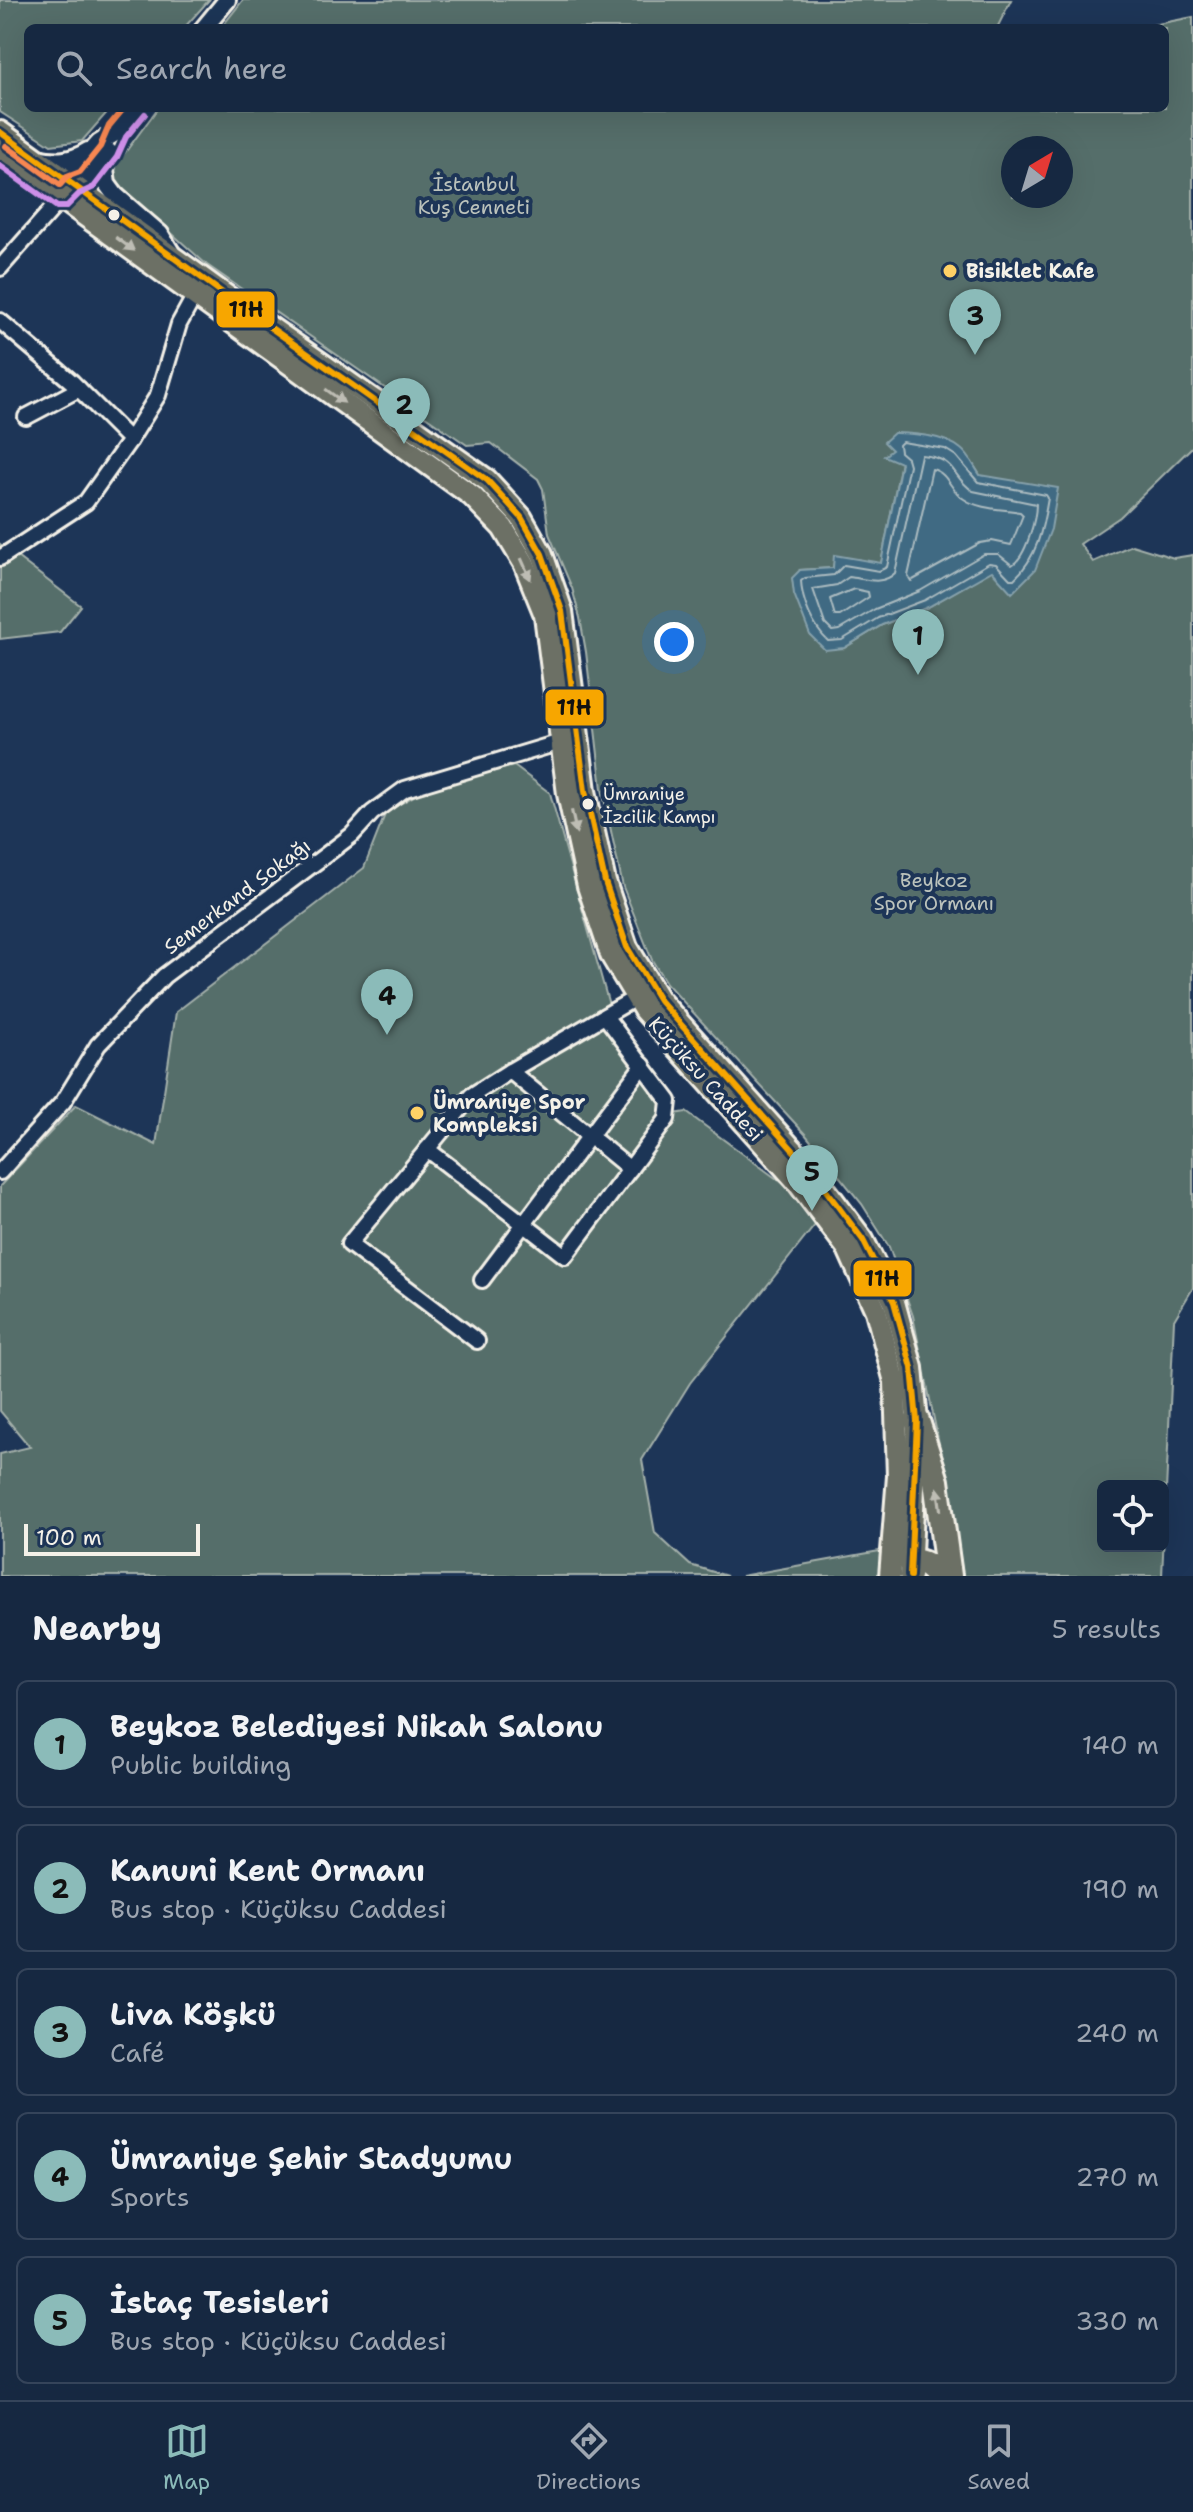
<!DOCTYPE html>
<html lang="en">
<head>
<meta charset="utf-8">
<style>
  :root { --surface:#162841; --page:#23344c; --text:#f1f3f6; --muted:#9ea6b1; --line:#35445a; --accent:#8bbbb9 }
  body { margin:0; font-family:"Shantell Sans",sans-serif; background:var(--page); color:var(--text) }
  .controls { position:absolute; right:24px; bottom:24px; display:grid; overflow:hidden; border-radius:12px; box-shadow:0 8px 32px #0002 }
  .controls button { width:72px; height:72px; display:grid; place-items:center; padding:0; border:0; border-bottom:2px solid var(--line); background:var(--surface); color:var(--text); font:40px sans-serif }
  .compass { position:absolute; left:1001px; top:136px; width:72px; height:72px; border-radius:50%; background:var(--surface); box-shadow:0 8px 32px #0002; rotate:38deg }
  .scale { position:absolute; left:24px; bottom:20px; width:176px; box-sizing:border-box; padding-left:8px; border:4px solid #f4f1e8; border-top:0; font-size:22px; line-height:28px; white-space:nowrap; color:#f4f1e8; -webkit-text-stroke:6px #1d3557; paint-order:stroke }
  .you { position:absolute; left:674px; top:642px; width:28px; height:28px; margin:-20px; border:6px solid #fff; border-radius:50%; background:#1a73e8; box-shadow:0 0 0 12px #1a73e833 }
  .badge { display:grid; place-items:center; width:52px; height:52px; border-radius:50%; background:var(--accent); color:#111; font-size:26px; font-weight:700 }
  .pin { position:absolute; translate:-50% -66px; filter:drop-shadow(0 2px 4px #0008) }
  .pin::after { content:''; position:absolute; top:42px; width:28px; height:24px; background:inherit; clip-path:polygon(0 0,100% 0,50% 100%) }
  .list { margin:0; padding:0; list-style:none }
  h2 { display:flex; justify-content:space-between; align-items:center; height:104px; margin:0; padding:0 32px; font-size:34px }
  h2 small { font-size:26px; font-weight:400; color:var(--muted) }
  .list li { display:grid; grid-template-columns:52px 1fr auto; gap:24px; align-items:center; box-sizing:border-box; height:128px; margin:0 16px 16px; padding:0 16px; border:2px solid var(--line); border-radius:12px }
  .list b { display:block; font-size:30px; white-space:nowrap }
  .list p { margin:0; font-size:26px; white-space:nowrap; color:var(--muted) }
  .list em { font-size:26px; font-style:normal; color:var(--muted) }
  .icon { flex:none; width:44px; height:44px; fill:none; stroke:currentColor; stroke-width:2; stroke-linecap:round; stroke-linejoin:round }
  .map { position:relative; flex:none; width:1193px; height:1576px; overflow:hidden }
  .search { position:absolute; background:var(--surface); box-shadow:0 8px 32px #0002; left:24px; right:24px; top:24px; height:88px; display:flex; align-items:center; gap:20px; box-sizing:border-box; padding:0 28px; border-radius:12px; color:var(--muted); font-size:30px }
  .sheet { height:824px; background:var(--surface) }
  nav { display:flex; justify-content:space-around; align-items:center; box-sizing:border-box; height:112px; border-top:2px solid var(--line); background:var(--surface); font-size:22px; color:var(--muted) }
  nav a { display:grid; justify-items:center; gap:4px }
  nav .on { color:var(--accent) }
  .map>svg:first-child { display:block }
</style>
</head>
<body>
<div class="map">
<svg width="1193" height="1576" viewBox="0 0 1193 1576">
  <rect width="100%" height="100%" fill="#1d3557"/>
  <filter id="ink" filterUnits="userSpaceOnUse"><feTurbulence type="fractalNoise" baseFrequency=".0125" numOctaves="2"/><feDisplacementMap in="SourceGraphic" scale="16" xChannelSelector="R" yChannelSelector="G"/><feConvolveMatrix kernelMatrix="1 2 1 2 8 2 1 2 1" color-interpolation-filters="sRGB"/></filter>
  <g filter="url(#ink)">
    <g fill="#556e6b" stroke="#a4b0aa" stroke-width="2" fill-rule="evenodd">
      <path d="M0,0h209l-25,28h-156v80h83l-29,33 -31,4 -51,-33z"/>
      <path d="M243,0h768l-14,28h-776z"/>
      <path d="M1193,17v429l-73,71 -40,27 13,18 39,-17 42,13 19,-3v733l-19,32 -12,256h-199l-11,-68 -39,-192 -24,-69 -27,-43 -57,-70 -139,-151 -14,-23 -29,-73 -21,-98 -16,-137 -6,-34 -8,-30 -23,-54 -6,-45 -5,-10 -47,-36 -24,2 -260,-180 -79,-71 -12,-13 -3,-12 45,-61h1007v-80h-28zM1013,148h48v48h-48zM893,450l78,11 9,14 12,95 -64,37 -46,18 -38,23 -44,-78 33,-2 2,-12 46,8 20,-102zM1103,1486h60v60h-60z"/>
      <path d="M0,544l81,62 -21,26 -60,7z"/>
      <path d="M514,766l36,27 61,219 64,85 -1,17 12,-2 114,84 19,24 -129,163 -48,77 13,73 35,32 37,11h-727v-122l30,-7 -30,-36v-225l76,-81 80,40 20,-133 188,-144 22,-56 42,-24z"/>
      <path d="M885,1550l-2,26h-142z"/>
    </g>
    <path fill="#3f6b83" stroke="#87a1ab" stroke-width="2" d="M894,433c21,1 50,2 67,16 8,6 13,17 19,26l78,13 -7,41 -16,41 -23,23 -20,-22 -64,36 -46,18 -38,23 -19,2 -15,-15 -16,-41 -2,-16 8,-8 33,-2 1,-13 47,8 20,-100 -17,-7 8,-6 -8,-8z"/>
    <g fill="none" stroke-linecap="round" stroke-linejoin="round">
      <g stroke="#acbbc0" stroke-width="2">
        <path d="M902,442l43,7 11,7 22,26 68,13 2,3c-5,30 -11,60 -34,81h-4l-14,-15 -7,-1 -64,37 -47,18 -36,22 -14,1c-15,-14 -26,-39 -27,-60l4,-3 29,-3 10,-10 35,6 8,-4 22,-102 -2,-7 -7,-6 -1,-7z"/>
        <path d="M921,455c38,4 28,20 52,36l63,13c0,15 -10,53 -24,61l-14,-11h-14l-64,37 -45,18 -36,21 -7,1 -7,-7 -12,-35 24,-4 12,-8c17,2 33,9 46,-4z"/>
        <path d="M932,469c17,4 18,22 32,30 14,10 39,10 56,13l3,3 -12,30 -19,-4 -12,2 -69,38 -3,-5z"/>
        <path d="M854,589l14,3 1,5 -29,19h-5l-5,-17z"/>
      </g>
      <defs>
        <g id="minor">
          <path d="M0,268l62,-70"/>
          <path d="M0,321l72,61 58,58 28,-45 21,-71 16,-29"/>
          <path d="M26,417l53,-28"/>
          <path d="M0,558l86,-56 44,-62"/>
          <path d="M510,1071l120,98"/>
          <path d="M427,1149l138,107 102,-137 2,-18 -64,-85"/>
          <path d="M0,1172l63,-70 35,-57 66,-69 167,-125 21,-16 20,-22 33,-24 156,-47"/>
          <path d="M482,1280l161,-215"/>
          <path d="M477,1341l-128,-97 122,-148 39,-25 127,-74"/>
        </g>
        <g id="tertiary">
          <path d="M204,28l23,-28"/>
          <path d="M109,152l-4,18 2,14 8,11 45,39 12,20"/>
          <path d="M37,158c19,4 34,4 51,-7"/>
          <path d="M73,185v-13l26,-29 18,-11 20,-24"/>
          <path d="M69,190l4,-5 13,-4 20,-26"/>
        </g>
        <g id="primary">
          <path d="M0,132l264,191 223,157 34,37 21,37 20,57 23,180 20,91 22,65 32,53 151,169 53,71 31,62 18,66 5,53 -7,155"/>
          <path d="M0,154l472,342 31,32 21,35 21,52 23,179 20,92 23,69 33,55 152,170 52,69 28,62 19,71 3,94 -8,100"/>
        </g>
        <g id="motorway">
          <path d="M917,1421l19,60 13,95"/>
          <path d="M910,1561c13,1 20,4 27,15"/>
        </g>
      </defs>
      <use href="#minor" stroke="#f4f1e8" stroke-width="20"/>
      <use href="#tertiary" stroke="#f4f1e8" stroke-width="22"/>
      <use href="#primary" stroke="#f4f1e8" stroke-width="26"/>
      <use href="#motorway" stroke="#f4f1e8" stroke-width="30"/>
      <use href="#minor" stroke="#1d3557" stroke-width="14"/>
      <use href="#tertiary" stroke="#1d3557" stroke-width="16"/>
      <use href="#primary" stroke="#6c7065" stroke-width="20"/>
      <use href="#motorway" stroke="#6c7065" stroke-width="24"/>
      <defs>
        <path id="bus-1" d="M0,132l264,191 223,157 34,37 21,37 20,57 23,180 20,91 22,65 32,53 151,169 53,71 31,62 18,66 5,53 -7,155"/>
        <path id="bus-2" d="M0,166l57,41h9l13,-13 15,-7 23,-30 9,-20 19,-23"/>
        <path id="bus-3" d="M6,146l54,39 7,-8 13,-5 20,-25 9,-21 15,-18"/>
      </defs>
      <use href="#bus-1" stroke="#1d3557" stroke-width="12"/>
      <use href="#bus-2" stroke="#1d3557" stroke-width="12"/>
      <use href="#bus-3" stroke="#1d3557" stroke-width="12"/>
      <use href="#bus-1" stroke="#f7a600" stroke-width="6"/>
      <use href="#bus-2" stroke="#ce8fe9" stroke-width="6"/>
      <use href="#bus-3" stroke="#f88751" stroke-width="6"/>
    </g>
    <defs><path id="oneway-solid" d="M-6-.8H1V-3.2L6.5 0L1 3.2V.8H-6Z" transform="scale(2)"/></defs>
    <g fill="#bebdb4">
      <use href="#oneway-solid" transform="translate(125 244) rotate(36)"/>
      <use href="#oneway-solid" transform="translate(335 396) rotate(36)"/>
      <use href="#oneway-solid" transform="translate(526 569) rotate(66)"/>
      <use href="#oneway-solid" transform="translate(574 822) rotate(78)"/>
      <use href="#oneway-solid" transform="translate(939 1499) rotate(-98)"/>
    </g>
  </g>
  <g fill="#f4f1e8" stroke="#1d3557" stroke-width="3">
    <circle cx="114" cy="215" r="7"/>
    <circle cx="588" cy="804" r="7"/>
  </g>
  <g fill="#ffd166" stroke="#1d3557" stroke-width="3">
    <circle cx="950" cy="271" r="8"/>
    <circle cx="417" cy="1113" r="8"/>
  </g>
  <g text-anchor="middle" dominant-baseline="central" stroke-width="8" stroke-linejoin="round" paint-order="stroke">
    <g font-size="18" fill="#f4f1e8" stroke="#1d3557" text-anchor="start">
      <text x="603" y="794">Ümraniye<tspan x="603" dy="23">İzcilik Kampı</tspan></text>
    </g>
    <g font-size="20" fill="#bcc3bc" stroke="#1d3557">
      <text x="474" y="184">İstanbul<tspan x="474" dy="23">Kuş Cenneti</tspan></text>
      <text x="934" y="880">Beykoz<tspan x="934" dy="23">Spor Ormanı</tspan></text>
    </g>
    <g font-size="20" font-weight="bold" fill="#f4f1e8" stroke="#1d3557" text-anchor="start">
      <text x="966" y="271">Bisiklet Kafe</text>
      <text x="433" y="1102">Ümraniye Spor<tspan x="433" dy="23">Kompleksi</tspan></text>
    </g>
    <g font-size="20" fill="#f4f1e8" stroke="#1d3557">
      <text transform="translate(237 896) rotate(-37)">Semerkand Sokağı</text>
      <text transform="translate(706 1079) rotate(48)">Küçüksu Caddesi</text>
    </g>
  </g>
  <g stroke="#1d3557" stroke-width="3">
    <rect x="215" y="290" width="61" height="39" rx="8" fill="#f7a600"/>
    <rect x="544" y="688" width="61" height="39" rx="8" fill="#f7a600"/>
    <rect x="852" y="1259" width="61" height="39" rx="8" fill="#f7a600"/>
  </g>
  <g font-size="22" text-anchor="middle" font-weight="bold" fill="#111">
    <text x="246" y="317">11H</text>
    <text x="574" y="715">11H</text>
    <text x="882" y="1286">11H</text>
  </g>
</svg>
<div class="controls">
<button><svg class="icon" aria-label="locate" viewBox="0 0 24 24"><circle cx="12" cy="12" r="6"/><path d="M12 2v4M12 18v4M2 12h4M18 12h4"/></svg></button>
</div>
<svg class="compass" viewBox="-18 -18 36 36"><path d="M0-13l5 13h-10z" fill="#e53935"/><path d="M0 13l5-13h-10z" fill="#9ea6b1"/></svg>
<div class="scale">100 m</div>
<div class="you"></div>
<div class="pin badge" style="left:918px;top:675px">1</div>
<div class="pin badge" style="left:404px;top:444px">2</div>
<div class="pin badge" style="left:975px;top:355px">3</div>
<div class="pin badge" style="left:387px;top:1035px">4</div>
<div class="pin badge" style="left:812px;top:1211px">5</div>
<div class="search"><svg class="icon" aria-label="search" viewBox="0 0 24 24"><circle cx="10" cy="10" r="6"/><path d="M15 15l6 6"/></svg>Search here</div>
</div>
<section class="sheet">
<h2>Nearby<small>5 results</small></h2>
<ul class="list">
<li><span class="badge">1</span><div><b>Beykoz Belediyesi Nikah Salonu</b><p>Public building</p></div><em>140 m</em></li>
<li><span class="badge">2</span><div><b>Kanuni Kent Ormanı</b><p>Bus stop · Küçüksu Caddesi</p></div><em>190 m</em></li>
<li><span class="badge">3</span><div><b>Liva Köşkü</b><p>Café</p></div><em>240 m</em></li>
<li><span class="badge">4</span><div><b>Ümraniye Şehir Stadyumu</b><p>Sports</p></div><em>270 m</em></li>
<li><span class="badge">5</span><div><b>İstaç Tesisleri</b><p>Bus stop · Küçüksu Caddesi</p></div><em>330 m</em></li>
</ul>
</section>
<nav>
<a class="on"><svg class="icon" aria-label="map" viewBox="0 0 24 24"><path d="M3 6l6-2 6 2 6-2v14l-6 2-6-2-6 2zM9 4v14M15 6v14"/></svg>Map</a>
<a><svg class="icon" aria-label="directions" viewBox="0 0 24 24"><path d="M12 3l9 9-9 9-9-9zM9 14v-3h6M13 9l2 2-2 2"/></svg>Directions</a>
<a><svg class="icon" aria-label="saved" viewBox="0 0 24 24"><path d="M7 4h10v16l-5-4-5 4z"/></svg>Saved</a>
</nav>
</body>
</html>
